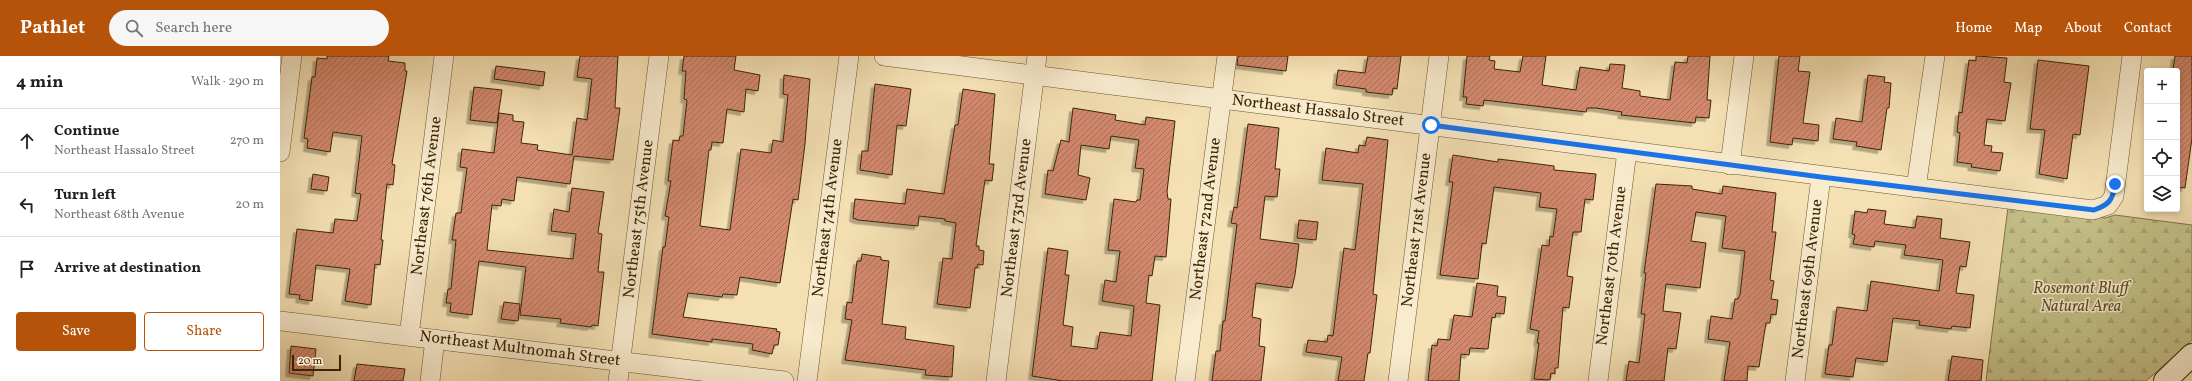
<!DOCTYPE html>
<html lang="en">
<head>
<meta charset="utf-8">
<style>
  :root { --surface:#fff; --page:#f6f6f6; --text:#202124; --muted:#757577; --line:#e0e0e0; --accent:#b45309 }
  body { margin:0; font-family:Vollkorn,serif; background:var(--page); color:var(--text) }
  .controls { position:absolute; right:12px; top:12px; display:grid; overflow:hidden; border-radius:4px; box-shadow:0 2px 6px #0003 }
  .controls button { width:36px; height:36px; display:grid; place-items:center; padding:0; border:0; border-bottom:1px solid var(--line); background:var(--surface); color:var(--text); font:20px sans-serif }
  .scale { position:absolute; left:12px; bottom:10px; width:49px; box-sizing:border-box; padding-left:4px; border:2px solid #3d2503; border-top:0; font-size:11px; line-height:14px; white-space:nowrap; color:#3d2503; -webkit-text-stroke:3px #f8ebce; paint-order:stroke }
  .stop { position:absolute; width:12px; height:12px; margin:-9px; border:3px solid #1a73e8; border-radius:50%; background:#fff }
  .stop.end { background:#1a73e8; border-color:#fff; box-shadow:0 1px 4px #0008 }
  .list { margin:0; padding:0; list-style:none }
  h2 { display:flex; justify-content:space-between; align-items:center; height:52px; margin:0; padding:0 16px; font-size:17px }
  h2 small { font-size:13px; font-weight:400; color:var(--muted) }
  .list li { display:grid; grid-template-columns:26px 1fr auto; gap:12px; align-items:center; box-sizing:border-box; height:64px; padding:0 16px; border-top:1px solid var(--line) }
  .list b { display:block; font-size:15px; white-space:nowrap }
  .list p { margin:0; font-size:13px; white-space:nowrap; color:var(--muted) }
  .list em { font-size:13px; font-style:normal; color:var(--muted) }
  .actions { display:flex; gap:8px; padding:12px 16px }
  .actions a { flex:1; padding:9px 0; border:1px solid var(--accent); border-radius:4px; text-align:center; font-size:14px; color:var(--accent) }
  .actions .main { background:var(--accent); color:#fff }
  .icon { flex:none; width:22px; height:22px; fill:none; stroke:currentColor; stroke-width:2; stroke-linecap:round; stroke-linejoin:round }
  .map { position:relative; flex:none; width:1912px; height:325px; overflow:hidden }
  header { display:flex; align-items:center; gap:24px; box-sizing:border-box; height:56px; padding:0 20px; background:var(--accent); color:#fff }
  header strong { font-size:19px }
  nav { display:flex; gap:22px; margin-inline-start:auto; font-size:14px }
  .search { width:280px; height:36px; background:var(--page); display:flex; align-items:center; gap:10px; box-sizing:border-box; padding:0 14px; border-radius:22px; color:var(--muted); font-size:15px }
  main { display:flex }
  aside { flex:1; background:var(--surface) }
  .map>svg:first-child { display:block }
</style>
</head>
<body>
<header>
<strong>Pathlet</strong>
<div class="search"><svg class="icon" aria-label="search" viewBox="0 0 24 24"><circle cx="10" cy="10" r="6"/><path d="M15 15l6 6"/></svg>Search here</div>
<nav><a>Home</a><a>Map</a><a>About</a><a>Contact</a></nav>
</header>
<main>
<aside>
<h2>4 min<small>Walk · 290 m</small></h2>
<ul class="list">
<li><svg class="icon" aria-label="ahead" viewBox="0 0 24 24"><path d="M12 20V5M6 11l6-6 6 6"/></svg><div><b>Continue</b><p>Northeast Hassalo Street</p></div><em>270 m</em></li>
<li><svg class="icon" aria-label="left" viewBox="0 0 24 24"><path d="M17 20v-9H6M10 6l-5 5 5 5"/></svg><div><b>Turn left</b><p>Northeast 68th Avenue</p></div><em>20 m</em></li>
<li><svg class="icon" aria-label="arrive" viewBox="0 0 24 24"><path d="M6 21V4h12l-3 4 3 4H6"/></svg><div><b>Arrive at destination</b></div></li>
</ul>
<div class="actions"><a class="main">Save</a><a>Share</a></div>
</aside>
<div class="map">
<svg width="1912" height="325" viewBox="0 0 1912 325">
  <defs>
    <pattern id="forest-firs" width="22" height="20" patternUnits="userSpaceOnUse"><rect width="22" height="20" fill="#c3c087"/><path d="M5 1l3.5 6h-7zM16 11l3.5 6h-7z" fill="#a8a573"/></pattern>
    <pattern id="building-hatch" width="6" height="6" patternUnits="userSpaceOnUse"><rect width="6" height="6" fill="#d3896e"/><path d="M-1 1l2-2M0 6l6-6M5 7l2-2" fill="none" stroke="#ac7058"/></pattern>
    <filter id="shadow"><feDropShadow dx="-3.5" dy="3.5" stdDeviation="0" flood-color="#0004"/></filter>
  </defs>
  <rect width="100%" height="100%" fill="#f4e0b3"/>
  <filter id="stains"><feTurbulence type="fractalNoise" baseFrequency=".005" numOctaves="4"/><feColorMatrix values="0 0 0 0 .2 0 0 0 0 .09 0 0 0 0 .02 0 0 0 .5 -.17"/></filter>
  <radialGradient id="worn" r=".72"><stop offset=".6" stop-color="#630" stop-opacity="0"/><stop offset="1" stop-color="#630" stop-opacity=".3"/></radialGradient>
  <path fill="url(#forest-firs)" stroke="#807245" d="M1728,151l97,11 10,-3 77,10v115l-46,41h-160z"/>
  <g fill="url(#building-hatch)" stroke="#3d2503" filter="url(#shadow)">
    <path d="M47,0h62l-1,5 17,2v8h2l-15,93 3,1 -2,20 -6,-1 -6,56h2l-3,25 -5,-1 -4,41 -26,-4 5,-32 -34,-4 -4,36 -13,-2 1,-4 -11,-1 8,-65 36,4 2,-14 22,2 4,-27 -6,-1 7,-57 -29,-4 -3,20 -23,-4 1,-9 -4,-1 8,-61h3l2,-19 10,1z"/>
    <path d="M300,0h38l-3,52h5l-7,52 -39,-4 -4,28 -53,-7 -3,24 -12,-2 -1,7 -9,-1 -5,45 86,9 3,-25 -25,-3 3,-22 15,3 3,-24 32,4 -6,41 4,1 -4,38h6l-6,54 -6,-1 -1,2 -31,-4 1,-4 -41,-4 6,-48 -47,-6 -7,54 -22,-3 1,-9h-5l2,-14h3l5,-49h-4l4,-27h5l6,-45 -7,-1 2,-18 32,4 5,-40 14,2v6l11,1 -3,21 17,2 -1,5 35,5 5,-37 10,2 5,-41 -15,-2z"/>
    <path d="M404,0h52l-2,14 26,5 -2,16 -12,-2 -2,23 -17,-3 -4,34 -11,-1 -1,8h-2l-9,76 30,4 11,-81 30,4 2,-13 10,2 5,-47 -5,-1 1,-19 26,4 -5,65 -7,56 -5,-1 -13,84 -40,-6 -3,18 -14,-1 -1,3 -34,-4 -5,24 94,12 -1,2 4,1 -2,13h-4l-2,9 -20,-4 1,-6 -41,-5v3l-60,-8 11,-87h2l4,-30 -4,-1 6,-35h-3l5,-41 6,1 1,-5h3l4,-36 -3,-1 2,-28h-4z"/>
    <path d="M958,0h50l-2,15 -49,-6z"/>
    <path d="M1088,0h33l-4,33 -4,-1 -1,7 -26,-3v-3l-30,-4 2,-15 27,3z"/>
    <path d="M1187,0h23l-1,4 6,1 -1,8 26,3 3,-16h23l-4,29 34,5 4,-23 29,4 1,-7 15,1 -3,23 18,3v5l30,4 5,-38 12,1 1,-7h22l-3,44h4l-2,18 -13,-1 -1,6 -74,-8 1,-3 -26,-4h-9l-1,4 -102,-12 -1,6 -17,-2 1,-7h-4z"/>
    <path d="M1499,0h21l-2,15 12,1 -7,51 16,2 -1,16 -25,-3 -1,7 -22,-3z"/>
    <path d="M1696,0l31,2 -3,24 7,1 -6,38 -18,-2 -3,26 8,1 -1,6 12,1 -3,18 -29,-4 1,-3 -15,-2 3,-29 -3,-1 2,-20 3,1 7,-53 7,1z"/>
    <path d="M1895,0h17v82l-7,50 -8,-1v-116h-4z"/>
    <path d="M1758,4l51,6 -9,69 -7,-1 -6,45 -28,-5 6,-44 -15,-1z"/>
    <path d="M216,10l49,6 -2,14 -49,-7z"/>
    <path d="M1588,19l17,2 -1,5 7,1 -2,25h-2l-6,42 -25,-4 1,-4 -24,-3 3,-21 26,4z"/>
    <path d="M595,28l36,5 -5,37 -9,-1 -5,50 -32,-5 2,-19h6z"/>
    <path d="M194,31l28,3 -5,33 -27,-3z"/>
    <path d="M683,33l32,5 -6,70h5l-2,17 -7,-1 -9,66h3v4l5,1 -1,14 -5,-1 -1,4h-2l-5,40 -33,-4 6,-46 9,1 4,-36 -11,-2v-2l-26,-3 -1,10 -60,-6 -5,-2 2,-19 50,5 2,-15 37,5 11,-69h3z"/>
    <path d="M793,52l43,7 -1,5 30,5 1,-8 29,4 -8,71 1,7h3l-5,58 -11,-1 -3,20 -3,-1 -3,28 14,2 -8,76h-89l-31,-5 16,-128 20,3 -3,24h4l-6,50 10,2 -2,19 26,3 3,-17 31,4 3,-30 -32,-5 3,-21 11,2 4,-31 -12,-1 6,-51 22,3 1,-2h3l4,-31 -9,-1 4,-28 -28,-4 -2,13 -28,-4 -3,30 12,3 -4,22 -41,-6 3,-24 5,1 8,-31 8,2z"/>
    <path d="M968,68l31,4 -4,41h5l-3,28 -12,-1 -5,43 39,5 -4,31 -3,13 -36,-5 -4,34 9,2 -2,27 6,1 -4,34h-49l4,-30h4l3,-30h2l12,-97 -6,-1 3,-16 3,1z"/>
    <path d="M1087,81l21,3 -15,154 4,1 -7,58h-2l-4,28h-26l4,-24 -36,-5 2,-12 19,2 1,-7 5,1 11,-88 11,2 8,-66 -41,-4 4,-32 32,5 1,-8 6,1z"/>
    <path d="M1173,99l45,7v-3l17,2 39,5v4l42,4 -3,26 -8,-1 -4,33h-8l-6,44 6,1 -4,31 -6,-1 -5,61h-3v6l-4,-1 -1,7 -16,-1 5,-36h-2l2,-12 -9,-2 12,-84 7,1 1,-10 3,1 4,-28 -18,-2 2,-14 -47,-6 -8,57 -4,-1 -4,36 -38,-4 13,-93h-4z"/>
    <path d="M33,118l16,3 -2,14 -16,-2z"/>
    <path d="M1376,128l36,2v3l30,5 1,-8 53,7 -4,39h4l-6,48 4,1 -3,18 7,1 -2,15 -5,-1 -1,9h-4l-7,44 -11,-1 -1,15h-23l6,-39 -22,-3 3,-23 21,3 3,-20h3l2,-4 5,-44 -23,-3 4,-32 -30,-4 -5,29 15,2 -6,45 -34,-4 -3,27 18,2 -5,36 -8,-1 -4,33h-38l3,-20 10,2 6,-49h-4l5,-41h-2z"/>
    <path d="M1588,153l18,2 -2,13 31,4 2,-12 25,3 -2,19 30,4 -4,25 -6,-1 -4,27 18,2 -4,33 -18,-2 -1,3 -32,-4 1,-4 -27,-3 -6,44 -31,-4 -3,19 -28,-3 4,-29h3l5,-38 30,4 4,-30 68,10 4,-31 -39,-5 2,-10 -31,-4 -1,6 -21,-3 2,-9 -3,-1 3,-23 12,2z"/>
    <path d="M1019,164l19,2 -2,18 -19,-2z"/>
    <path d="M582,198l19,3v3l8,1 -7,63 24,3 -1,12 49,7 -2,31 -27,-2 1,-5 -81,-10 7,-40 -7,-1 2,-17 5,1 5,-42h4z"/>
    <path d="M1197,227l21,3 -1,10 9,1 -2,17 -8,-1 -1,5 -3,-1 -4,32 -18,-1 -1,7 -8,-1 -2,27h-31l4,-36 5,1 1,-7 12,1 4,-25 18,2z"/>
    <path d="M224,246l16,2 -2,17 -17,-2z"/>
    <path d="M11,290l25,3 -3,27 -24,-3z"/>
    <path d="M1672,300l31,4 -2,21h-33z"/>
    <path d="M77,308l48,5 -2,12h-49z"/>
  </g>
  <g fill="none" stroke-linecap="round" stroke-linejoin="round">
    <defs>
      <g id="street">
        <path d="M604,0l1209,154 15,-5 6,-9 18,-140"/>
        <path d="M0,96l12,-96"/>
        <path d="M1450,109l14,-109"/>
        <path d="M1636,132l19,-132"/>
        <path d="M0,265l504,60"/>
        <path d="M129,280l35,-280"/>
        <path d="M150,325l5,-42"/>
        <path d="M338,325l41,-325"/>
        <path d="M527,325l42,-325"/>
        <path d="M716,325l41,-325"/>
        <path d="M905,325l42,-325"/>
        <path d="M1118,325l41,-325"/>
        <path d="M1318,325l29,-230"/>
        <path d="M1515,325l26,-204"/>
      </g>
      <path id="secondary" d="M1885,325l27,-26"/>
    </defs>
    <use href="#street" stroke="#6b542f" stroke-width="20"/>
    <use href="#secondary" stroke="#3d2503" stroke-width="24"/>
    <use href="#street" stroke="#f8ebce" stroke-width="19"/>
    <use href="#secondary" stroke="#f8ebce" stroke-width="22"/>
  </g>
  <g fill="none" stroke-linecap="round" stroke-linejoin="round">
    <path stroke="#1a73e8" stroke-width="5" d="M1151,69l390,52 273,33c14,-5 19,-9 21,-26"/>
  </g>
  <g text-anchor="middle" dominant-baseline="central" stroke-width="3" stroke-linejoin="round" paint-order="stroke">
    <g font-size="16" fill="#3d2503" stroke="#f8ebce">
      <text transform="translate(1038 55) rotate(7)">Northeast Hassalo Street</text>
      <text transform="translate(147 140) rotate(-83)">Northeast 76th Avenue</text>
      <text transform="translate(548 162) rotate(-83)">Northeast 74th Avenue</text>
      <text transform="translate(737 162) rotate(-83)">Northeast 73rd Avenue</text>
      <text transform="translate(359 163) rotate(-83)">Northeast 75th Avenue</text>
      <text transform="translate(926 163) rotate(-83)">Northeast 72nd Avenue</text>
      <text transform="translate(1137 174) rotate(-83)">Northeast 71st Avenue</text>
      <text transform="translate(1332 210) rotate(-83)">Northeast 70th Avenue</text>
      <text transform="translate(1528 223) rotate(-83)">Northeast 69th Avenue</text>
      <text transform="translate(240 293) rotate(7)">Northeast Multnomah Street</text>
    </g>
    <g font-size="16" font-style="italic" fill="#5e4c24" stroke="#f8ebce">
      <text x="1801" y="233">Rosemont Bluff<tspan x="1801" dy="18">Natural Area</tspan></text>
    </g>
  </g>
  <rect width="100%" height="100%" filter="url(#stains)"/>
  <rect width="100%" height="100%" fill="url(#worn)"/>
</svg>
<div class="controls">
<button>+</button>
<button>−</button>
<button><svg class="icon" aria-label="locate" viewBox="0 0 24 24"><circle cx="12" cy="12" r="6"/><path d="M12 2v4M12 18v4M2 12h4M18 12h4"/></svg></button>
<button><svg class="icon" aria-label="layers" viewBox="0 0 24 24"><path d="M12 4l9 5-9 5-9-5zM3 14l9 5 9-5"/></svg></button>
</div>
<div class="scale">20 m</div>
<div class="stop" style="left:1151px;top:69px"></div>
<div class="stop end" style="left:1835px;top:128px"></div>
</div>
</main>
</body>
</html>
